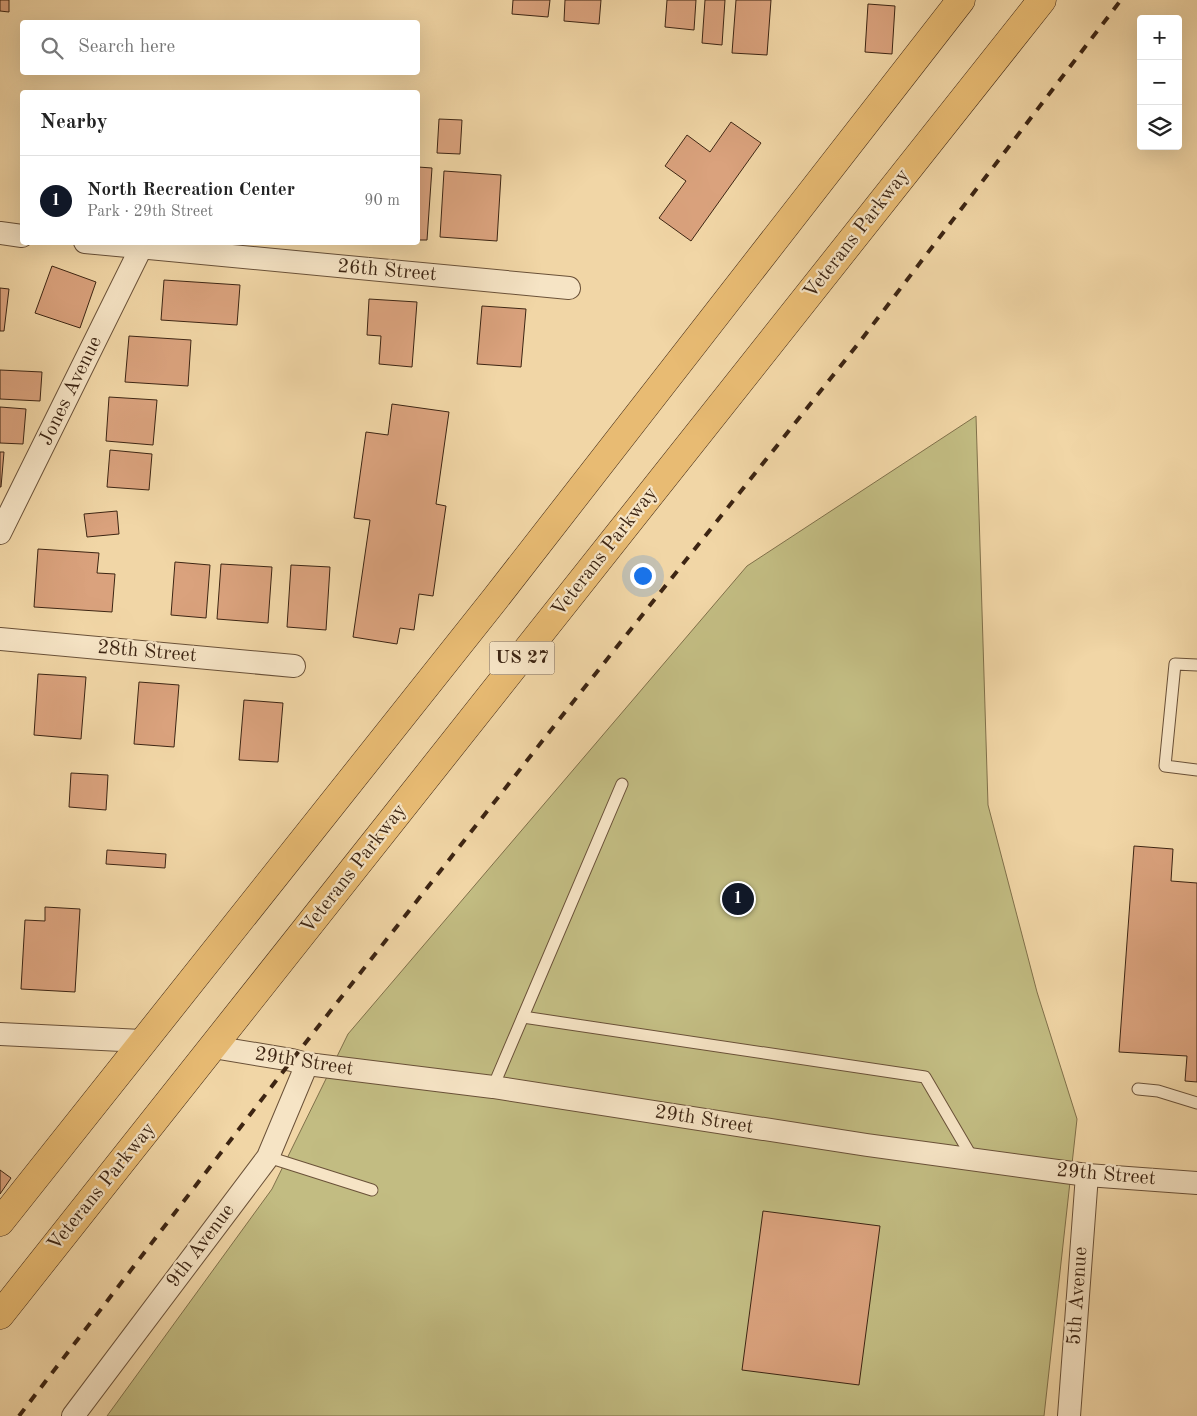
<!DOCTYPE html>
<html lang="en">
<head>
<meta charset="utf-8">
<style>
  :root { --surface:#fff; --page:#f2f2f2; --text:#222; --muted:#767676; --line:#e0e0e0; --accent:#111827 }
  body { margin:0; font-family:"Old Standard TT",serif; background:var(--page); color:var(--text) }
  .controls { position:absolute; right:15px; top:15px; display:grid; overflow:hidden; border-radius:5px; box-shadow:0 5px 20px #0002 }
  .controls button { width:45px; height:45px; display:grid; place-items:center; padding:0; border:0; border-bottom:1px solid var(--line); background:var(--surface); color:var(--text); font:25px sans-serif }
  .you { position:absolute; left:642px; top:575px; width:18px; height:18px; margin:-12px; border:4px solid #fff; border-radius:50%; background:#1a73e8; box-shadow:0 0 0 8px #1a73e833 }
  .badge { display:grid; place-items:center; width:32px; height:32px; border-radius:50%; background:var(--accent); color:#fff; font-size:16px; font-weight:700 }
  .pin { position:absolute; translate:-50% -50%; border:2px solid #fff; box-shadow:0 1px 5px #0006 }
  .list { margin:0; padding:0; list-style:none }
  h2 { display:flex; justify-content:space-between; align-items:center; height:65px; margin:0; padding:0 20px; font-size:21px }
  h2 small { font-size:16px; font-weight:400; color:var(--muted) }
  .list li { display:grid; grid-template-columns:32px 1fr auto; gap:15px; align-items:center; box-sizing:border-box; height:90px; padding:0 20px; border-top:1px solid var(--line) }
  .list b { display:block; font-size:19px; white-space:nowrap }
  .list p { margin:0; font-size:16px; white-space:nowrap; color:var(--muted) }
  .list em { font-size:16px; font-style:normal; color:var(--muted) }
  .icon { flex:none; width:28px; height:28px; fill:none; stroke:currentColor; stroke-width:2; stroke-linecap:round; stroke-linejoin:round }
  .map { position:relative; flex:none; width:1197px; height:1416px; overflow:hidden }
  .search { position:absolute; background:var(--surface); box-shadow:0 5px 20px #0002; left:20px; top:20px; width:400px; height:55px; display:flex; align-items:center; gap:12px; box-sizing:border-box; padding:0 18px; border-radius:5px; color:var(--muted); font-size:19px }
  .panel { position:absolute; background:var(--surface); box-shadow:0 5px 20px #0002; left:20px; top:90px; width:400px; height:155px; border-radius:5px }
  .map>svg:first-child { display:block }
</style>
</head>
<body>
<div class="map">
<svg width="1197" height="1416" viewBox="0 0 1197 1416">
  <rect width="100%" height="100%" fill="#f1d6a6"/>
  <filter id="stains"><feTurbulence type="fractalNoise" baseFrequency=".004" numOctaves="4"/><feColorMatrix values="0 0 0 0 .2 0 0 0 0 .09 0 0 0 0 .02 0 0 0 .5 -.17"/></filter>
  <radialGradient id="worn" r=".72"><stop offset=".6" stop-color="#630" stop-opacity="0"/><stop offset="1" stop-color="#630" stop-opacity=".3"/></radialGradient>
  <path fill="#c2bc82" stroke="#80704a" d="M976,416l12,389 49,187 40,127 -33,297h-937l165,-227 76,-155 399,-468z"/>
  <g fill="#daa27d" stroke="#3d2513">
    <path d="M0,0h9v12l-9,-1z"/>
    <path d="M513,0h37l-2,17 -36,-3z"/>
    <path d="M565,0h36l-2,24 -35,-3z"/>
    <path d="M667,0h29l-2,30 -29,-3z"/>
    <path d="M705,0h20l-3,45 -20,-2z"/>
    <path d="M736,0h35l-4,55 -35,-2z"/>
    <path d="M868,4l27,2 -3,48 -27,-2z"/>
    <path d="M439,119l23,1 -2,34 -23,-1z"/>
    <path d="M731,122l30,21 -70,98 -32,-23 27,-37 -21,-15 22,-31 23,17z"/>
    <path d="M418,167l14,1 -5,72h-9z"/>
    <path d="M444,171l57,4 -4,66 -57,-4z"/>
    <path d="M52,266l44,16 -16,46 -45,-15z"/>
    <path d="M164,280l76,5 -3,40 -76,-5z"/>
    <path d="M0,288l9,1 -5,42h-4z"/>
    <path d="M369,299l48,3 -5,65 -33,-3 2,-28 -14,-1z"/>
    <path d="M482,306l44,3 -5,58 -44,-3z"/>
    <path d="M129,336l62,4 -3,46 -63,-4z"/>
    <path d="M0,370l42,2 -2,29 -40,-2z"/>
    <path d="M109,397l48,3 -4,45 -47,-4z"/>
    <path d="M392,404l57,8 -13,92 10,2 -13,90 -14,-2 -5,36 -14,-2 -3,16 -44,-7 17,-117 -16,-2 12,-86 22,3z"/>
    <path d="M0,407l26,2 -3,35 -23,-1z"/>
    <path d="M110,450l42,4 -3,36 -42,-3z"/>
    <path d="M0,452h4l-3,35h-1z"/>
    <path d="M117,511l2,23 -32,3 -3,-23z"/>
    <path d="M38,549l61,4 -2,20 18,1 -3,38 -78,-5z"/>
    <path d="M175,562l35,3 -4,53 -35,-3z"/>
    <path d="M221,564l51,3 -4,56 -51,-4z"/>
    <path d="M291,565l39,2 -4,63 -39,-3z"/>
    <path d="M38,674l48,3 -5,62 -47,-4z"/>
    <path d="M139,682l40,3 -5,62 -40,-3z"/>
    <path d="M244,700l39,3 -5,59 -39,-2z"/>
    <path d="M71,773l37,2 -2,35 -37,-3z"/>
    <path d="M1134,846l39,3 -2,32 26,2v199l-12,-1 2,-25 -68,-4z"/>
    <path d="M107,850l59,4 -1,14 -59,-4z"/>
    <path d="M45,907l35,2 -5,83 -54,-3 4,-69 20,1z"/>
    <path d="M0,1170l11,8 -11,16z"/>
    <path d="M763,1211l117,15 -21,159 -117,-15z"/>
  </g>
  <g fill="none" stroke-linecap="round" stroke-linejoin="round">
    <defs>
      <g id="lane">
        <path d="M1197,665l-22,-1 -10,102 32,4"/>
        <path d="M523,1017l402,60 48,82"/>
        <path d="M493,1087l129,-303"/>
        <path d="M1138,1089l20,2 39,12"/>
        <path d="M268,1157l104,33"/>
      </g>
      <g id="street">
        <path d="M0,233l22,3"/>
        <path d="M85,242l484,46"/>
        <path d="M0,533l141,-285"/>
        <path d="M0,639l294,27"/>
        <path d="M0,1034l142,7"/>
        <path d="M213,1047l79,13 15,4 186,23 374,58 220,30 110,8"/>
        <path d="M73,1416l195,-259 39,-93"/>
        <path d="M1069,1416l18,-241"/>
      </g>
      <g id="primary">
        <path d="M0,1222l495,-623 466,-599"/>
        <path d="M0,1315l1042,-1315"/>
      </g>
    </defs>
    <use href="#lane" stroke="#6a5138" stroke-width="13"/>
    <use href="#street" stroke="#6a5138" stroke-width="24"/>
    <use href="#primary" stroke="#3d2513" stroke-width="29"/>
    <use href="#lane" stroke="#f6e4c5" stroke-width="11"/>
    <use href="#street" stroke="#f6e4c5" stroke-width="22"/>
    <use href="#primary" stroke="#e8bb73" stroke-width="28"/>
    <path stroke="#3d2513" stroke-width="4" stroke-dasharray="9 9" stroke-linecap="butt" d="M19,1416l273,-356 277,-353 289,-363 263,-344"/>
  </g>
  <g text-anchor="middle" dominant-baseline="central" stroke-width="4.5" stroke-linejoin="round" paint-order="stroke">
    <rect fill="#f6e4c5" stroke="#745e48" stroke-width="1" x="489.5" y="641.5" width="65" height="33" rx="4"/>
    <g font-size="19" font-weight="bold" fill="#3d2513">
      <text x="522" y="658">US 27</text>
    </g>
    <g font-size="20" fill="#3d2513" stroke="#f6e4c5">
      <text transform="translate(857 234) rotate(-52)">Veterans Parkway</text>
      <text transform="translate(387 271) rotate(5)">26th Street</text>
      <text transform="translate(71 391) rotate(-64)">Jones Avenue</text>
      <text transform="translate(605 552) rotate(-52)">Veterans Parkway</text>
      <text transform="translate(147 652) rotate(5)">28th Street</text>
      <text transform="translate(354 869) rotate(-52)">Veterans Parkway</text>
      <text transform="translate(304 1062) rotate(9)">29th Street</text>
      <text transform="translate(704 1120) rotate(9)">29th Street</text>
      <text transform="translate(1106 1175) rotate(5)">29th Street</text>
      <text transform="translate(102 1187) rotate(-51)">Veterans Parkway</text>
      <text transform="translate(201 1246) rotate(-53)">9th Avenue</text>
      <text transform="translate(1078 1296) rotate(-86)">5th Avenue</text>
    </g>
  </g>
  <rect width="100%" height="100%" filter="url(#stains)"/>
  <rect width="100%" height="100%" fill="url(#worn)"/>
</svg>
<div class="controls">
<button>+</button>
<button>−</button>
<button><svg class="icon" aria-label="layers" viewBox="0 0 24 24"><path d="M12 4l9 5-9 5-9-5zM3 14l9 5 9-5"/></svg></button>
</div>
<div class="you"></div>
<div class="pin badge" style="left:738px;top:899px">1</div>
<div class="search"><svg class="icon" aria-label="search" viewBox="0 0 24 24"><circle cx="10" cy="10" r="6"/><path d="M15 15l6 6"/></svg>Search here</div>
<section class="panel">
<h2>Nearby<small></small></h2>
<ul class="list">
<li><span class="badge">1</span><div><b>North Recreation Center</b><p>Park · 29th Street</p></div><em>90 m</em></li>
</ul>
</section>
</div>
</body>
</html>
